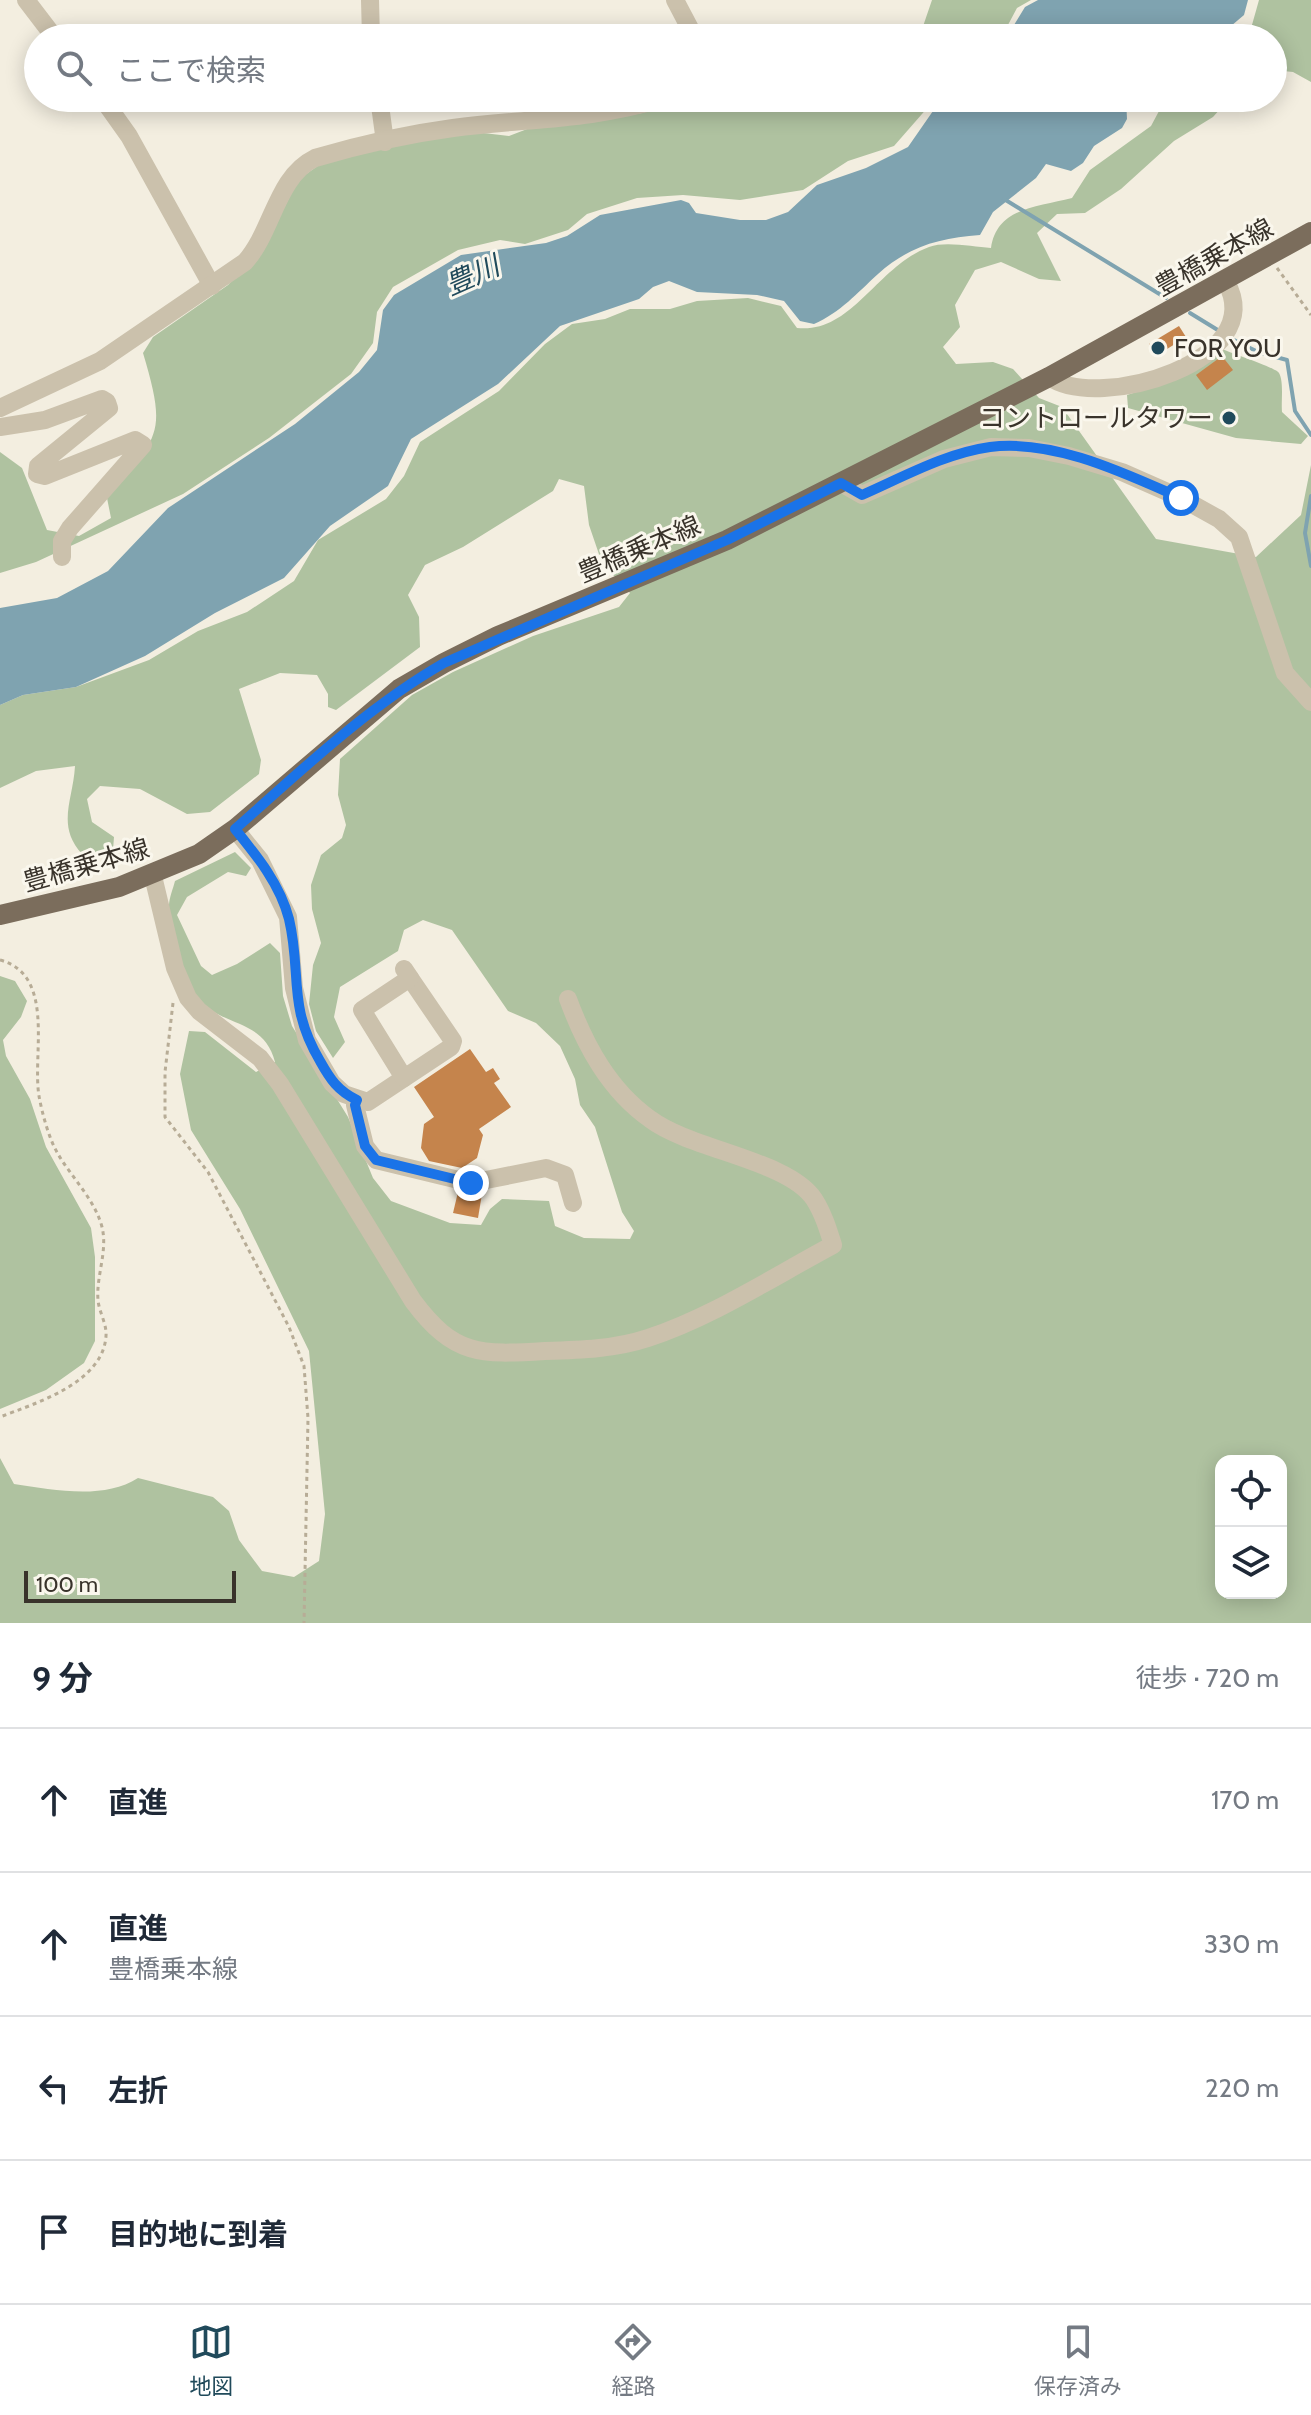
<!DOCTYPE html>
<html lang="ja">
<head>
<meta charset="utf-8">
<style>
  :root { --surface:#fff; --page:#f2f2f3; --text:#1f2937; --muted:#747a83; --line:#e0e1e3; --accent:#204a5b }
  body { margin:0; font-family:Cabin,"Noto Sans JP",sans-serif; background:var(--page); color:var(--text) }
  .controls { position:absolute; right:24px; bottom:24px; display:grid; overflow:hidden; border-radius:16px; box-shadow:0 4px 20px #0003 }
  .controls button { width:72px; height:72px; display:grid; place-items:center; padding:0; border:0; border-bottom:2px solid var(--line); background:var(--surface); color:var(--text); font:40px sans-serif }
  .scale { position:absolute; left:24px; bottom:20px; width:212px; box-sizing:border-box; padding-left:8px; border:4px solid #39332b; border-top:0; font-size:22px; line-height:28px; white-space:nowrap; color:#39332b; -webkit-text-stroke:6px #faf7ed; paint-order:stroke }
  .stop { position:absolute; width:24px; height:24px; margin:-18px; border:6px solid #1a73e8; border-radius:50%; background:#fff }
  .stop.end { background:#1a73e8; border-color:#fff; box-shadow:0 2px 8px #0008 }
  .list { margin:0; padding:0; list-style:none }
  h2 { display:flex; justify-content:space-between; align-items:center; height:104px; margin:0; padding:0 32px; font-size:34px }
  h2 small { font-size:26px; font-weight:400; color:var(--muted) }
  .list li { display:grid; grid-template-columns:52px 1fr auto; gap:24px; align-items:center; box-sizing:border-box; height:144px; padding:0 32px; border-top:2px solid var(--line) }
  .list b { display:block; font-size:30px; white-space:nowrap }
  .list p { margin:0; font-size:26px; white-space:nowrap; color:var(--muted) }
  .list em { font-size:26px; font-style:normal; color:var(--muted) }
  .icon { flex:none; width:44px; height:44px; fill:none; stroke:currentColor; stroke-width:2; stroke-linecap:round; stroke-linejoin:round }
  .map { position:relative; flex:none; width:1311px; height:1623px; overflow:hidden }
  .search { position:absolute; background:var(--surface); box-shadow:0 4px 20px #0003; left:24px; right:24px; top:24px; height:88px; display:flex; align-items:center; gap:20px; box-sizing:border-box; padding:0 28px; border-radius:44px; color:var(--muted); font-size:30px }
  .sheet { height:680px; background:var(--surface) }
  nav { display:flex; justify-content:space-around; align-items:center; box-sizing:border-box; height:112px; border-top:2px solid var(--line); background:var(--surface); font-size:22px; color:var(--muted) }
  nav a { display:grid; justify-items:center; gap:4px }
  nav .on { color:var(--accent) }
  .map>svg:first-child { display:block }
</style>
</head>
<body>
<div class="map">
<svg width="1311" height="1623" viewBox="0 0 1311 1623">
  <rect width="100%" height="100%" fill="#f3eee0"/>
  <g fill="#afc2a0" fill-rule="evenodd">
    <path d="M932,0h99l-14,8 -16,30h-82z"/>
    <path d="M1259,0h52v82l-18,-10 -20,-2v-32h-40l17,-6z"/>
    <path d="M550,98c20,0 26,8 36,24l56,-9 44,-15h250l-42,48 -46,15 -45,29 -63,10 -57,-5 -46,3 -50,16 -19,16 -43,14 -25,-4 -42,10 -65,37 -16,25 -4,31 -22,31 -82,64 -86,56 -147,68 -36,11v-121l22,16 25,62 32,6 32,-18 -4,-20c53,-63 60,-64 36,-145l10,-16 75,-52 35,-37 36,-69 20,-14 61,-17 95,-16 34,4 26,-10 10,-26z"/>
    <path d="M1166,98h64l-17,19 -39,24 -53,48 -36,24 -28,1 -20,19 24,48 -22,-2 -38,-17 -26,8 -20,35 5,22 -17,20 13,17 37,-2 20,7 26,29 23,9 94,132 100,18 45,-42 10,-50v1158h-1311v-165l14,26c40,6 90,16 124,-6l75,19 16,14 10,29 23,31 32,6 25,-16 6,-47 -16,-163 -69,-142 -49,-79 -11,-56 9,-43 16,1 51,40 19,-10c-11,-43 -49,-34 -75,-61 -14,-14 -32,-75 -31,-95 0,-8 4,-17 6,-25l60,-29 16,16 -5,8 -18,-4 -41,25 -10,18 24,51 11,9 25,-11 33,-21 10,10 3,43 9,30 56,91 25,61 18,23 59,22 31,2 9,-16 12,-10 47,2 6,25 29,12 46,1 4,-8 -12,-19 -27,-85 -15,-22 -5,-26 -15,-33 -24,-23 -28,-12 -56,-81 -29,-10 -19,10 -6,21 -58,36 -6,30 11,25 -12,16 -17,-27 -7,-27 4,-39 8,-22 -9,-34 -1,-24 10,-30 21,-17 4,-13 -8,-30 2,-36 72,-64 41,-23 80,-36 86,-29 11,-14 -28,-30 -13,-38 -5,-39 -25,-7 -6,12 -90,56 -38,18 -17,30 11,22 1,30 -84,63 -8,-3v-13l-11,-19 -37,-2 -41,16 22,71 -2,14 -49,38 -23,2 -47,-25 -40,-3 -13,13 5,23 22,15 -1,13 -31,4c-26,-29 -9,-53 -7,-88l-39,5 -36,17v-83l23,-10 53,-8 73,-27 49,-29 49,-19 47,-31 24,-41 68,-41 18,-23 16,-34 79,-51 46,-47 27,-20 33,-5 25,-10h40l27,-8 51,-3 33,8 16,22c55,6 80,-62 132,-81 17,-6 44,0 62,1 6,-41 47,-41 81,-50l18,-28 61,-44zM1221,1461h60v132h-60z"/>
    <path d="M1220,348c10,5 57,20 59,25 5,9 2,28 3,39l26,24 -7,8 -65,-6 -108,-30 -1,-13 34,-11z"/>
    <path d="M0,976l15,5 12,20 -6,16 -18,23 3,16 24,43 16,48 45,81 4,29v84l-11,22 -38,27 -46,19z"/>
  </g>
  <g fill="#7fa3b0">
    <path d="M1038,0h210l-4,15 -13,11h-14l-15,12h-196l19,-31z"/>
    <path d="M942,98h184l1,21 -5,9 -28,18 -11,17 -12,8 -25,-7 -10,14 -43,34 -13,23c-40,3 -71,11 -102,39 -21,19 -37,38 -64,50l-14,-3 -16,-20 -27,-6 -60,-3 -28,-11 -16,6 -14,12 -79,27 -62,58 -87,55 -23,47 -58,40 -46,52 -69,35 -70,43 -69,31 -53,8 -23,10v-97l57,-10 51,-27 60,-63 127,-84 64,-52 18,-22 6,-40 11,-15 67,-40 85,-12 21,-7 33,-21 81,-15 8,3 7,10 44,7h26l22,-8 29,-27 49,-17 42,-21z"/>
  </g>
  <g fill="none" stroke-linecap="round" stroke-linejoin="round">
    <g stroke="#7fa3b0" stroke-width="4">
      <path d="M1004,199l162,99"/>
      <path d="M1190,313l31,19"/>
      <path d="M1228,337l30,15 29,8 8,51 16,24"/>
      <path d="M1311,496l-6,37 6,33"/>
    </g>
  </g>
  <g fill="#c5844c">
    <path d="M1179,326l7,11 -30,19 -7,-12z"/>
    <path d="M1222,356l11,14 -26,20 -11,-15z"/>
    <path d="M470,1049l16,23 7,-4 7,11 -6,4 17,24 -32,22 4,6 -6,23 -15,10 -33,-7 -8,-13 3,-24 10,-7 -20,-30z"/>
    <path d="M458,1192l24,2 -4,24 -25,-5z"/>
  </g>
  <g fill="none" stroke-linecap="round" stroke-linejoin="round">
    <g stroke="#b7ac96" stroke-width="3" stroke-dasharray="4 4" stroke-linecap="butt">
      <path d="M1277,268l34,47"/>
      <path d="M0,960c56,15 32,94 39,136 3,17 10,43 19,58 14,24 37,46 44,73 6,24 -6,49 -4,73 1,12 9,24 8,36 -3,47 -70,67 -106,81"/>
      <path d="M173,1003l-8,69v45l43,55 81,155 15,39 4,52 -4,205"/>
    </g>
    <g stroke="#cbc1ac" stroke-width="18">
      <path d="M26,0l29,38"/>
      <path d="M370,0l1,38"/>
      <path d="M675,0l20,38"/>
      <path d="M102,98l27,38 83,150"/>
      <path d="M379,98l6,44"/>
      <path d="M1049,377c50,35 222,-16 177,-95"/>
      <path d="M0,408l100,-47 145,-99c28,-31 31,-85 70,-104 44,-13 93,-24 138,-30 77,-10 135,-7 212,-30"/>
      <path d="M0,427l45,-7 57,-21 5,3 2,6 -71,58 -1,8 8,2 90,-36 8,5 -73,83 -8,13v16"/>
      <path d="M841,483l21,12 82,-36 47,-12 38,1 40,8 53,16 59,26 38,21 20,18 46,136 26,29"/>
      <path d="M235,829l25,31 28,57 6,71 13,52 25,43 12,11 24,8 83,-55 2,-6 -43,-63"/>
      <path d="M153,876l22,92 13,30 11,13 61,47 20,26 133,217c41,55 67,54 132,50 35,-1 70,-2 103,-13 64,-21 125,-61 185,-93 -5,-16 -10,-32 -19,-46 -26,-39 -123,-49 -164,-80 -41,-29 -65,-74 -82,-120"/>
      <path d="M404,1078l-42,-68 48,-32 -6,-9"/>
      <path d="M357,1100l-2,5 10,41 11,14 95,23 75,-15 19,7 8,28"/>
    </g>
    <path stroke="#7b6d5c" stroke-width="20" d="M0,915l119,-28 80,-33 36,-25 164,-140 45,-26 54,-27 229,-96 322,-163 262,-145"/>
  </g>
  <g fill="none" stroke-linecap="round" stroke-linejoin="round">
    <path stroke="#1a73e8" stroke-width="10" d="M471,1183l-95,-23 -11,-14 -10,-41 2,-5c-19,-9 -27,-21 -37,-39 -33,-56 -18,-87 -31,-142 -9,-35 -32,-63 -54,-90 67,-59 131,-121 209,-166l283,-123 114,-57 21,12c41,-18 84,-42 128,-48 64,-8 134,26 191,51"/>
  </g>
  <g fill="#204a5b" stroke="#faf7ed" stroke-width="3">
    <circle cx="1158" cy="348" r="8"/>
    <circle cx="1229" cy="418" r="8"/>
  </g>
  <g text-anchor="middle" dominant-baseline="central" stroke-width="6" stroke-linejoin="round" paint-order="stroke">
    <g font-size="26" fill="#39332b" stroke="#faf7ed">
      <text transform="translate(1214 257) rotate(-29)">豊橋乗本線</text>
      <text transform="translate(639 549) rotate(-23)">豊橋乗本線</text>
      <text transform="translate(86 865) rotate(-16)">豊橋乗本線</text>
    </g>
    <g font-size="26" fill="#39332b" stroke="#faf7ed" text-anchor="start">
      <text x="1174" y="348">FOR YOU</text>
      <text x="1213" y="418" text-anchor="end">コントロールタワー</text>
    </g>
    <g font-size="28" font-style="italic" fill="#204a5b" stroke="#faf7ed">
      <text transform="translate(472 275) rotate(-24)">豊川</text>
    </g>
  </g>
</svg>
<div class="controls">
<button><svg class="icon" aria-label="locate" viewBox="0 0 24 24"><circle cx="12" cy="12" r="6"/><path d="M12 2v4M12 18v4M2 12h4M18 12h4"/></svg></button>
<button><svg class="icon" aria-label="layers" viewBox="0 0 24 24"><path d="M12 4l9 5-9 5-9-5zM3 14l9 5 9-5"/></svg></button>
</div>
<div class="scale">100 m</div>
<div class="stop" style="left:1181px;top:498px"></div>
<div class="stop end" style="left:471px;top:1183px"></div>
<div class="search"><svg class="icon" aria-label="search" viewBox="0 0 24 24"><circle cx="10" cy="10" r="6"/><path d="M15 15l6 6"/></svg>ここで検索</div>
</div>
<section class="sheet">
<h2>9 分<small>徒歩 · 720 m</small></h2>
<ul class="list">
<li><svg class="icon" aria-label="ahead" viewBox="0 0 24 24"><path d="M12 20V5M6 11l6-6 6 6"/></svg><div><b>直進</b></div><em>170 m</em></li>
<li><svg class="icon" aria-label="ahead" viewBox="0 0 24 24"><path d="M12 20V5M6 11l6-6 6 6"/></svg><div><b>直進</b><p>豊橋乗本線</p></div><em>330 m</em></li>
<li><svg class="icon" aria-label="left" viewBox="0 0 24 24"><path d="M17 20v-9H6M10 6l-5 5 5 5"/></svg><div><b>左折</b></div><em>220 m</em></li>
<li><svg class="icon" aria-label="arrive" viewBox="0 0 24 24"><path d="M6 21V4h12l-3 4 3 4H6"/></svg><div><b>目的地に到着</b></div></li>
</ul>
</section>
<nav>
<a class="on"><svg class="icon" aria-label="map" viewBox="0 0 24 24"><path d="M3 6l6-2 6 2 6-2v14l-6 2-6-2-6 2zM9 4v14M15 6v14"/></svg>地図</a>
<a><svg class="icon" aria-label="directions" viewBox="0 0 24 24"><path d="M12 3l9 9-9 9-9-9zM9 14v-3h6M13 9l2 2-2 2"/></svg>経路</a>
<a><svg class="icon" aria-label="saved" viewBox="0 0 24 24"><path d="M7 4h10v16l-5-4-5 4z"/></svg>保存済み</a>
</nav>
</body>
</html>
